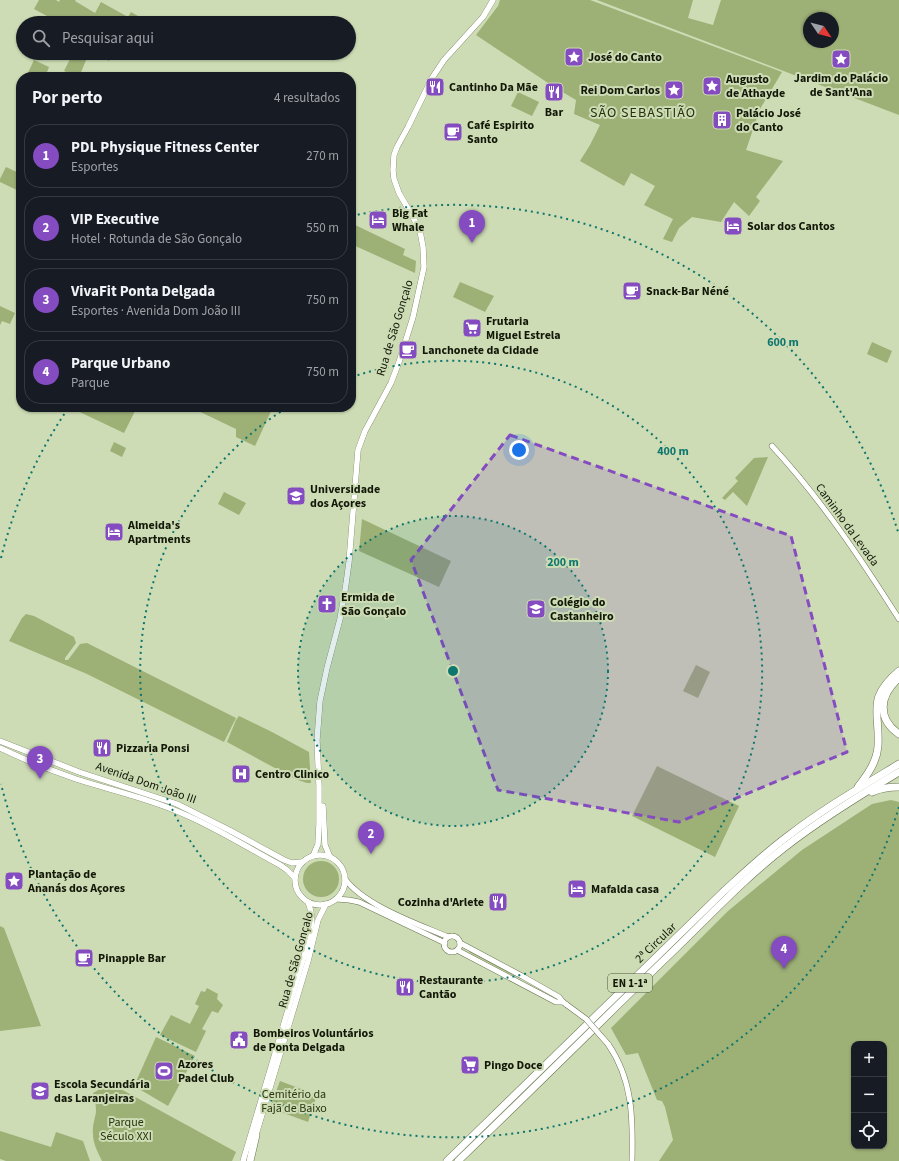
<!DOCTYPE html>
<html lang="pt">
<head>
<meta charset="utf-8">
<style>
  :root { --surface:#171b24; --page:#242831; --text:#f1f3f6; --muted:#9ea1a6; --line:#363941; --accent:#854bc1 }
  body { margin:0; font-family:"Source Sans 3",sans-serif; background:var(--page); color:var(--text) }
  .controls { position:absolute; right:12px; bottom:12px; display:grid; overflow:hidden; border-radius:8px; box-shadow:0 1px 3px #0004 }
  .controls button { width:36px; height:36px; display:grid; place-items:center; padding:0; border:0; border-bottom:1px solid var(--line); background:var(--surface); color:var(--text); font:20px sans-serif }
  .compass { position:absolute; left:803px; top:12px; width:36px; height:36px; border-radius:50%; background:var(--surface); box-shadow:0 1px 3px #0004; rotate:125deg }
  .you { position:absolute; left:519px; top:450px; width:14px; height:14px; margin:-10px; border:3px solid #fff; border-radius:50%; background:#1a73e8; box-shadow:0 0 0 6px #1a73e833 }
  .badge { display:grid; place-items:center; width:26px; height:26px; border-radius:50%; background:var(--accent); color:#fff; font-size:13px; font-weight:700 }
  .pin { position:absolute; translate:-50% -33px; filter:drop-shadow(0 1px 2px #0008) }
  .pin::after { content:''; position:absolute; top:21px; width:14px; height:12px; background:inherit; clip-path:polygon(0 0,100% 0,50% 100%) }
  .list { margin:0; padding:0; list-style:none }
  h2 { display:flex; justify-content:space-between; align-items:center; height:52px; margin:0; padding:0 16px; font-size:17px }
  h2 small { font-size:13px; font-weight:400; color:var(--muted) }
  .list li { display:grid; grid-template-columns:26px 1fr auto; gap:12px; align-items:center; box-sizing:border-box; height:64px; margin:0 8px 8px; padding:0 8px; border:1px solid var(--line); border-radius:16px }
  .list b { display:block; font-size:15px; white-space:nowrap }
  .list p { margin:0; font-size:13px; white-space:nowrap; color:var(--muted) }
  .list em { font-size:13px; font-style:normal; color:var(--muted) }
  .icon { flex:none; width:22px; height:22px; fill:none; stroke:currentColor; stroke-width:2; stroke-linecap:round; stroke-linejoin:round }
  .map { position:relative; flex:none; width:899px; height:1161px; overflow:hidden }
  .search { position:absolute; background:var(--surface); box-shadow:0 1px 3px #0004; left:16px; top:16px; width:340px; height:44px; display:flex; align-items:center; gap:10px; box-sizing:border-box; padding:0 14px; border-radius:22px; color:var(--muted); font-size:15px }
  .panel { position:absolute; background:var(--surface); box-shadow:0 1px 3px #0004; left:16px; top:72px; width:340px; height:340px; border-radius:16px }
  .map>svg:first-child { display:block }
</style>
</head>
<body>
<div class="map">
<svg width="899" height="1161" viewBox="0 0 899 1161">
  <rect width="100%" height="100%" fill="#cddcb4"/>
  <g fill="#9db076" fill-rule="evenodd">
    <path d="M39,0h17l3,2 1,-2h16l-1,1 20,12 6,-11 27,15 3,-5 7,4 -3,7h-75l-26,-14z"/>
    <path d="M500,0h90l192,72 -22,37 -14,41 37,11 -27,36 4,4 -11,15 -15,-14 -13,20 -29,-5 -13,11 -7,14 -9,-3 10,-20 -29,-14 11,-19 -24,-13 -7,13 -44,-25 10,-16 10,-20 -26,-11 2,-14 -22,-13 -78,-52 22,-29z"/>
    <path d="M597,0h96l-5,18 25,7 8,-25h178v115zM809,18h24v24h-24z"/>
    <path d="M73,53h16l-10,24 -15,-6z"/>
    <path d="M93,53h19l-3,8z"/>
    <path d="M34,60l15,7 -4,10h-19z"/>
    <path d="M518,92l21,10 -7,14 -21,-10z"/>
    <path d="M6,167l15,7v18l-21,-10v-3z"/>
    <path d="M351,223l54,26 -2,6 13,6 -1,12 -64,-29z"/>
    <path d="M460,282l34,14 -9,16 -32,-15z"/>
    <path d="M0,306l15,7 -5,11 -8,-3 -2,4z"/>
    <path d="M872,342l20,9 -5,12 -20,-9z"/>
    <path d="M69,407h68l-13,26z"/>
    <path d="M190,407h83l-18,39 -19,-9v-8z"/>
    <path d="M114,442l12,6 -4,9 -12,-6z"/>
    <path d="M768,457l-21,49 -14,-14 -8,8 -3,-2 16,-17 -3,-3 19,-20z"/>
    <path d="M224,492l22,11 -7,12 -21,-11z"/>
    <path d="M362,519l89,42 -12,26 -80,-36z"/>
    <path d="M26,614l8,2 40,21 2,6 -11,15v2h3l12,-16 7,-1 149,75 -12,24 -137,-68 -78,-33 13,-23z"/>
    <path d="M696,665l14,7 -12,26 -15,-7z"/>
    <path d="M239,716l33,16 37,20 2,31h-4l-12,-4 -68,-37 9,-22z"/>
    <path d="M657,766l82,40 -24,51 -83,-41z"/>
    <path d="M891,800l8,2v359h-240l14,-21 -8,-33 -3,-6 -5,-1 -19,-47 -12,2 -15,-27 117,-117 74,-61 70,-46zM854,1044h30v102h-30z"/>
    <circle cx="321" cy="879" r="18"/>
    <path d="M0,926l4,2 37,98 -41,5z"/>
    <path d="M470,950l43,22 -1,3 -43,-23z"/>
    <path d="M207,988l11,6 -1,5 6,6 -5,8 -6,-2 -10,18 4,2 -10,21 -36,-17 11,-20 19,9 9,-18 -4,-2 6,-13 4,1z"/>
    <path d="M156,1037l39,19 -27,50 -34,-20z"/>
    <path d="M280,1081l37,14 -9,27 -38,-14z"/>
    <path d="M105,1086l12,1 119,65 -4,9h-130c-4,-9 -9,-17 -9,-27 -1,-8 2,-15 3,-22 0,-7 -1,-13 -3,-19z"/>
    <path d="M0,1131l51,16 5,-15 27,9 7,20h-84l-6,-2z"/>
  </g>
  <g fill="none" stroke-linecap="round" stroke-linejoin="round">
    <defs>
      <g id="tertiary">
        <path d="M772,446c49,53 89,113 127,173"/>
        <path d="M345,879c20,27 73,45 103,58"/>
        <path d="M336,899l13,1 10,2 86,41"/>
        <circle cx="452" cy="944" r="8"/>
        <path d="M460,943l62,33 37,21 4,5 4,3"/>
        <path d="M457,950l99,52h7"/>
        <path d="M608,1044c25,36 25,75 24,117"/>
      </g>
      <g id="secondary">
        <path d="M0,741l28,11 51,20 98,32 54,27 53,29 8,3 10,-1"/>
        <path d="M0,748c25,12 50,22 76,31 31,10 63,17 93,29 39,15 74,37 111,57l7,5 8,8"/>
        <path d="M323,806l2,39 5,12"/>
        <circle cx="320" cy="880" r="25"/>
        <path d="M313,856l5,-12 1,-20v-38l-2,-46 3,-39 7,-33 13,-49 6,-35 3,-22 9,-112 7,-19 26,-48 8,-21 14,-45 11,-50 -1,-20 -3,-16 -7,-14 -14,-24 -5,-14 -1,-9 1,-15 3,-8 11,-20 24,-49 12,-18 39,-43 10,-17"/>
        <path d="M255,1138l53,-177 10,-41 8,-16"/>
        <path d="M243,1161l64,-215c4,-19 8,-25 1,-44"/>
      </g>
      <g id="trunk">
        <path d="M899,678c-20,17 -22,41 0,56"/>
        <path d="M858,787c9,-12 19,-25 20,-41 2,-35 -12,-47 21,-75"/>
        <path d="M872,792c9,-4 17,-5 27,-5"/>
        <path d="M250,1161l6,-26"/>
        <path d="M447,1161l276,-269c21,-19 42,-39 65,-56 35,-27 73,-49 111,-72"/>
        <path d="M458,1161c69,-66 137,-134 206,-201 40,-38 77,-79 121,-113 36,-28 75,-52 114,-75"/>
      </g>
    </defs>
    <use href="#tertiary" stroke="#687450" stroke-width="6"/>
    <use href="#secondary" stroke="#687450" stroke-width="6"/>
    <use href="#trunk" stroke="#687450" stroke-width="8"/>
    <use href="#tertiary" stroke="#fff" stroke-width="5"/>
    <use href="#secondary" stroke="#fff" stroke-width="5.5"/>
    <use href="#trunk" stroke="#fff" stroke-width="7"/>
    <defs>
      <path id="tertiary-bridge" d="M567,1005l19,14 22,25"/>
    </defs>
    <use href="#tertiary-bridge" stroke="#687450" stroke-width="6" stroke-linecap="butt"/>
    <use href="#tertiary-bridge" stroke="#fff" stroke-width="5"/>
  </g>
  <path fill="#854bc1" fill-opacity="0.2" stroke="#854bc1" stroke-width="3" stroke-dasharray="8 5" stroke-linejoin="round" d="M510,435l281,101 56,216 -168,70 -181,-32 -87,-230z"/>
  <circle cx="453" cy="671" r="155" fill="#0f766e" fill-opacity=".12"/>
  <g fill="none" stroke="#0f766e" stroke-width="2" stroke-dasharray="2 4">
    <circle cx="453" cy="671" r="155"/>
    <path d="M352 377A311 311 0 1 1 288 407"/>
    <path d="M899 807A466 466 0 0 1 1 784M1 558A466 466 0 0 1 69 407M352 216A466 466 0 0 1 899 535"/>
  </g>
  <defs>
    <symbol id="sight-square" viewBox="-11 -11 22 22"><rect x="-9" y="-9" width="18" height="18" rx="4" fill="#854bc1" stroke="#cddcb4"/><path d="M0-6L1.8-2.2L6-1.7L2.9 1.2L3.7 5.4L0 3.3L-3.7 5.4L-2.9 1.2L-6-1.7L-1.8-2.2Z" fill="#fff"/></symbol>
    <symbol id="restaurant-square" viewBox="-11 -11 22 22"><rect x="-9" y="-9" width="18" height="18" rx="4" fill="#854bc1" stroke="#cddcb4"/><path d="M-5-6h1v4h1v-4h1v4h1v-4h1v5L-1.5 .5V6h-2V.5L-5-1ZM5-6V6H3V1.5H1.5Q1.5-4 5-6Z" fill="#fff"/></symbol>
    <symbol id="building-square" viewBox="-11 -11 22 22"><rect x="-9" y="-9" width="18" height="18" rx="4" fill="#854bc1" stroke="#cddcb4"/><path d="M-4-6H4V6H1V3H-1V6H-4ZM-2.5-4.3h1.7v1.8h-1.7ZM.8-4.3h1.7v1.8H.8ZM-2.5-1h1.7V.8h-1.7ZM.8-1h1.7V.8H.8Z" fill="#fff"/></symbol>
    <symbol id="cafe-square" viewBox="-11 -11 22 22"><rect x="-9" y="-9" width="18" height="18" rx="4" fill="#854bc1" stroke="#cddcb4"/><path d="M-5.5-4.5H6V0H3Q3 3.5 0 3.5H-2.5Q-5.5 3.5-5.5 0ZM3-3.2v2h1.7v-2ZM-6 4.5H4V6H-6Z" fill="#fff"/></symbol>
    <symbol id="hotel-square" viewBox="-11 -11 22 22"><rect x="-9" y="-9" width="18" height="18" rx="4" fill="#854bc1" stroke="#cddcb4"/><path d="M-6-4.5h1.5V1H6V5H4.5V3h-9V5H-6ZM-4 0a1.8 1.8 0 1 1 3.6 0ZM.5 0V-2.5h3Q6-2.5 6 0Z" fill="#fff"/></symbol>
    <symbol id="supermarket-square" viewBox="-11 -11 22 22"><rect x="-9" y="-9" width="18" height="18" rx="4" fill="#854bc1" stroke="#cddcb4"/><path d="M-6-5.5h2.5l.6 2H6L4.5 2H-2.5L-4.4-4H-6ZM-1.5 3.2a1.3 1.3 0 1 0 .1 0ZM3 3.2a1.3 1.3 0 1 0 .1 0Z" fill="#fff"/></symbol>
    <symbol id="university-square" viewBox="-11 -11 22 22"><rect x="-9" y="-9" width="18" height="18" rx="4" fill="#854bc1" stroke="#cddcb4"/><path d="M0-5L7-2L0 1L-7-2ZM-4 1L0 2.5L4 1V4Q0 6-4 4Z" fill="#fff"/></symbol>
    <symbol id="church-square" viewBox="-11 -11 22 22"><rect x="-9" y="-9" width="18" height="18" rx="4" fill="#854bc1" stroke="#cddcb4"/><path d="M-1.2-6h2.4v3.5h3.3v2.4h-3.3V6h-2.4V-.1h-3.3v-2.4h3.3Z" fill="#fff"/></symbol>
    <symbol id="school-square" viewBox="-11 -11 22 22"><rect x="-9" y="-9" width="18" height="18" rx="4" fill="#854bc1" stroke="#cddcb4"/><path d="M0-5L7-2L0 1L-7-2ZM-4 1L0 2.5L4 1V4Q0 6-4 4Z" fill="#fff"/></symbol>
    <symbol id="hospital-square" viewBox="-11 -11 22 22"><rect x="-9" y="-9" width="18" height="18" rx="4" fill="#854bc1" stroke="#cddcb4"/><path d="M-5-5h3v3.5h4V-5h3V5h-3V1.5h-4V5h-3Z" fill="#fff"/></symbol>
    <symbol id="civic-square" viewBox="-11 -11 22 22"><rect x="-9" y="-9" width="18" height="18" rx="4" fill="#854bc1" stroke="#cddcb4"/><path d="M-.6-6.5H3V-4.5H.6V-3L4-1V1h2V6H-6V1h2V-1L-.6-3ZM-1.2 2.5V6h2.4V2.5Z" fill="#fff"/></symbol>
    <symbol id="stadium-square" viewBox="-11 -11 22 22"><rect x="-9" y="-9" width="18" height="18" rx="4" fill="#854bc1" stroke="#cddcb4"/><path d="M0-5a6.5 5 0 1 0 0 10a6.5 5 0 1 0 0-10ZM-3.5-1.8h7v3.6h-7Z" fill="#fff"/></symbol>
  </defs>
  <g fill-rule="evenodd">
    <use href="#sight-square" x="563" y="46" width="22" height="22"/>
    <use href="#sight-square" x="830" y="48" width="22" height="22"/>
    <use href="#sight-square" x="701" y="75" width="22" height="22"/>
    <use href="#restaurant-square" x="424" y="76" width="22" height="22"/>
    <use href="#sight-square" x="663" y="79" width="22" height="22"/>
    <use href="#restaurant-square" x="543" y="81" width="22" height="22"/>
    <use href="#building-square" x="711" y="109" width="22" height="22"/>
    <use href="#cafe-square" x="442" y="121" width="22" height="22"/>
    <use href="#hotel-square" x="367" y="209" width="22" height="22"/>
    <use href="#hotel-square" x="722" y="215" width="22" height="22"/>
    <use href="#cafe-square" x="621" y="280" width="22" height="22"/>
    <use href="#supermarket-square" x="461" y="317" width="22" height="22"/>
    <use href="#cafe-square" x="397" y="339" width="22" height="22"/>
    <use href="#university-square" x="285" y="485" width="22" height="22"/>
    <use href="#hotel-square" x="103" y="521" width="22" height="22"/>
    <use href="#church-square" x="316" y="593" width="22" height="22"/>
    <use href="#school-square" x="525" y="598" width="22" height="22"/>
    <use href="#restaurant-square" x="91" y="737" width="22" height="22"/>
    <use href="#hospital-square" x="230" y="763" width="22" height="22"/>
    <use href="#sight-square" x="3" y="870" width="22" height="22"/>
    <use href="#hotel-square" x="566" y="878" width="22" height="22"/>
    <use href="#restaurant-square" x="487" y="891" width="22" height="22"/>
    <use href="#cafe-square" x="73" y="947" width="22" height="22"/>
    <use href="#restaurant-square" x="394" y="976" width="22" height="22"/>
    <use href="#civic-square" x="228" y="1029" width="22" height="22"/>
    <use href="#supermarket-square" x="459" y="1054" width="22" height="22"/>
    <use href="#stadium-square" x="153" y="1060" width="22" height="22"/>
    <use href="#school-square" x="29" y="1080" width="22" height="22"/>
  </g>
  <g text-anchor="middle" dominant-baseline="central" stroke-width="4" stroke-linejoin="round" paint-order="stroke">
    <rect fill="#cddcb4" stroke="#4a523c" stroke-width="1" x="608" y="974" width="44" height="18" rx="3"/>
    <g font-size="11" font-weight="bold" fill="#121708">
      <text x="630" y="983">EN 1-1ª</text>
    </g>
    <g font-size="12" font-weight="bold" fill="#121708" stroke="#cddcb4" text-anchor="start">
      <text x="588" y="57">José do Canto</text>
      <text x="841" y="78" text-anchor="middle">Jardim do Palácio<tspan x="841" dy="14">de Sant'Ana</tspan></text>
      <text x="726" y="79">Augusto<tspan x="726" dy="14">de Athayde</tspan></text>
      <text x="449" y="87">Cantinho Da Mãe</text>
      <text x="660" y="90" text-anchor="end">Rei Dom Carlos</text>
      <text x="554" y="112" text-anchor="middle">Bar</text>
      <text x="736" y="113">Palácio José<tspan x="736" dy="14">do Canto</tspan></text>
      <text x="467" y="125">Café Espirito<tspan x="467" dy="14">Santo</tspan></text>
      <text x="392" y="213">Big Fat<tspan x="392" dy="14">Whale</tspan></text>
      <text x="747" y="226">Solar dos Cantos</text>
      <text x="646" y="291">Snack-Bar Néné</text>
      <text x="486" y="321">Frutaria<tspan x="486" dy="14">Miguel Estrela</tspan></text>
      <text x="422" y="350">Lanchonete da Cidade</text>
      <text x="310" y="489">Universidade<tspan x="310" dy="14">dos Açores</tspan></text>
      <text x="128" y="525">Almeida's<tspan x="128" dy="14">Apartments</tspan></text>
      <text x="341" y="597">Ermida de<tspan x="341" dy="14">São Gonçalo</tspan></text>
      <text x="550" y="602">Colégio do<tspan x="550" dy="14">Castanheiro</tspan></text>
      <text x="116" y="748">Pizzaria Ponsi</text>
      <text x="255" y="774">Centro Clinico</text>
      <text x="28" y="874">Plantação de<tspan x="28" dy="14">Ananás dos Açores</tspan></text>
      <text x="591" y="889">Mafalda casa</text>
      <text x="484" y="902" text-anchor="end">Cozinha d'Arlete</text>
      <text x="98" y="958">Pinapple Bar</text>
      <text x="419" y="980">Restaurante<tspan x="419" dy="14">Cantão</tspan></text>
      <text x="253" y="1033">Bombeiros Voluntários<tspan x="253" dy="14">de Ponta Delgada</tspan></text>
      <text x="178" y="1064">Azores<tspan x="178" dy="14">Padel Club</tspan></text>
      <text x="484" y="1065">Pingo Doce</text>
      <text x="54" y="1084">Escola Secundária<tspan x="54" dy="14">das Laranjeiras</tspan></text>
    </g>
    <g font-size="12" fill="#121708" stroke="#cddcb4">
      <text transform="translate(395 328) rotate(-73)">Rua de São Gonçalo</text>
      <text transform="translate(847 525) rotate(54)">Caminho da Levada</text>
      <text transform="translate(146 783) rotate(19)">Avenida Dom João III</text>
      <text transform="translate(656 943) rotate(-44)">2ª Circular</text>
      <text transform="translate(296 960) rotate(-74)">Rua de São Gonçalo</text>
    </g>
    <g font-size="12" fill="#2a350d" stroke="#cddcb4">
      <text x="294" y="1094">Cemitério da<tspan x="294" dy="14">Fajã de Baixo</tspan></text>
      <text x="126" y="1122">Parque<tspan x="126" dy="14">Século XXI</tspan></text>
    </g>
    <g font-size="14" letter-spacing="1" fill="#27320f" stroke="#cddcb4">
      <text x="643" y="113">SÃO SEBASTIÃO</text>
    </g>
  </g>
  <circle cx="453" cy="671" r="6" fill="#0f766e" stroke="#cddcb4" stroke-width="2"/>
  <g font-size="12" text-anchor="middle" font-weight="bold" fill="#0f766e" stroke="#cddcb4" stroke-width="4" stroke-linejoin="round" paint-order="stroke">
    <text x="783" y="346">600 m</text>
    <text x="673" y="455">400 m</text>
    <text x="563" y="566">200 m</text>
  </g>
</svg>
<div class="controls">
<button>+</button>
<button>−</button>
<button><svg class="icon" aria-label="locate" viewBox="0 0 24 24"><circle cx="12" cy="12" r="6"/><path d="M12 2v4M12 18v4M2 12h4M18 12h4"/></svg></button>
</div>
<svg class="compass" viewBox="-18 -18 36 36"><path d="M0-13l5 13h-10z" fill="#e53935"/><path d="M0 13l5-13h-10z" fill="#9ea1a6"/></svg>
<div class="you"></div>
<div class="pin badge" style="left:472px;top:243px">1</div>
<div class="pin badge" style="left:371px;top:854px">2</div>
<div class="pin badge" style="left:40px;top:779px">3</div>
<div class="pin badge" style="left:784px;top:969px">4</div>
<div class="search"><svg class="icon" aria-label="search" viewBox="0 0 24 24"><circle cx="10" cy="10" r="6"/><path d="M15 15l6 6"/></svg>Pesquisar aqui</div>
<section class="panel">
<h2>Por perto<small>4 resultados</small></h2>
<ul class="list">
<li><span class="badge">1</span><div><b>PDL Physique Fitness Center</b><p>Esportes</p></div><em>270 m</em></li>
<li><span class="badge">2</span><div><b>VIP Executive</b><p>Hotel · Rotunda de São Gonçalo</p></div><em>550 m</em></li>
<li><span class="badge">3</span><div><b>VivaFit Ponta Delgada</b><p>Esportes · Avenida Dom João III</p></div><em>750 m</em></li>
<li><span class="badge">4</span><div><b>Parque Urbano</b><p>Parque</p></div><em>750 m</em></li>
</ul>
</section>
</div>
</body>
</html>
